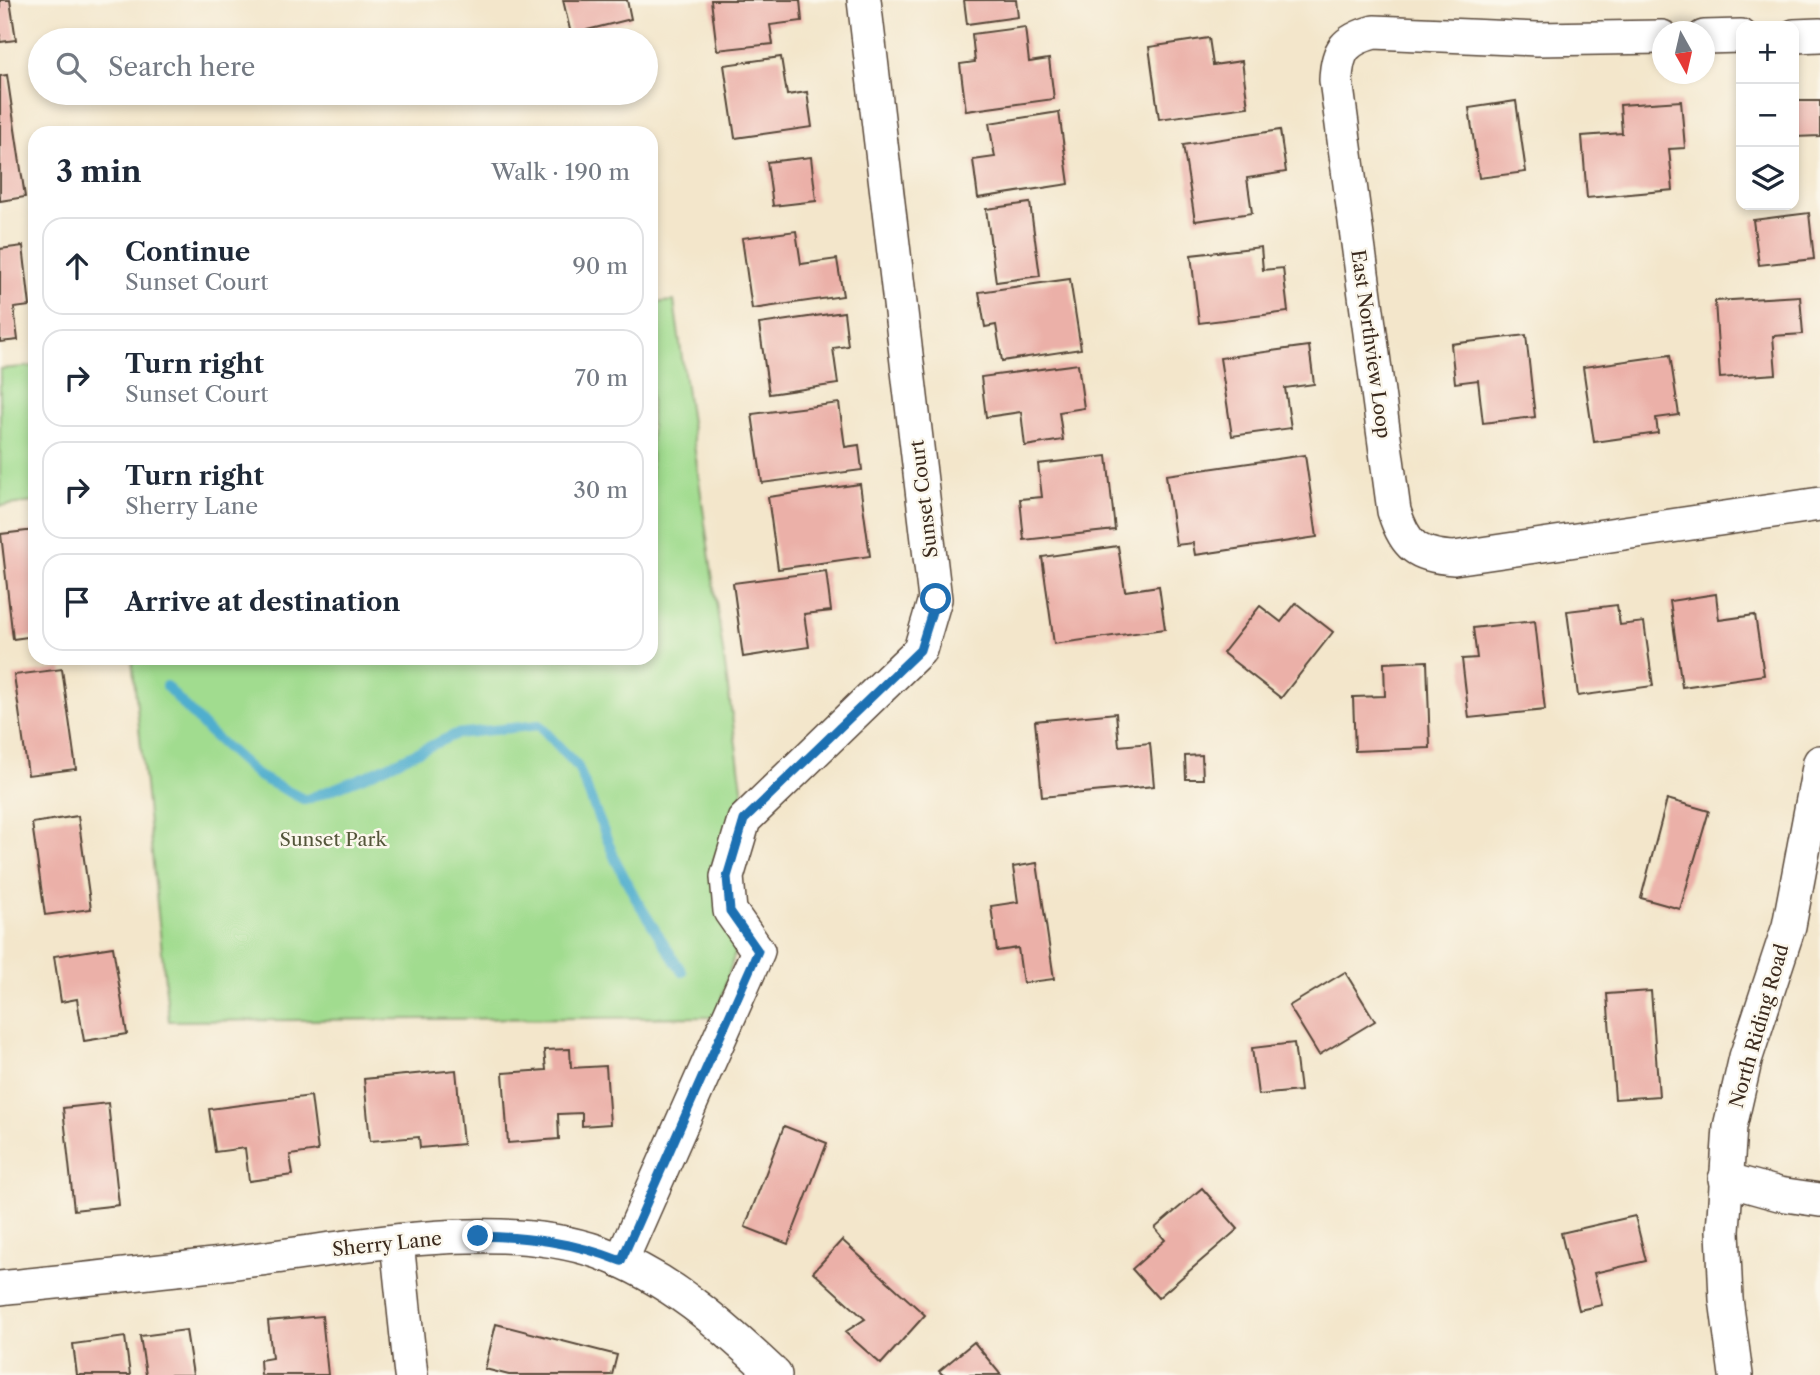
<!DOCTYPE html>
<html lang="en">
<head>
<meta charset="utf-8">
<style>
  :root { --surface:#fff; --page:#f6f6f7; --text:#1f2937; --muted:#747a83; --line:#e0e1e3 }
  body { margin:0; font-family:"Libre Caslon Text",serif; background:var(--page); color:var(--text) }
  .controls { position:absolute; right:21px; top:21px; display:grid; overflow:hidden; border-radius:14px; box-shadow:0 4px 10px #0003 }
  .controls button { width:63px; height:63px; display:grid; place-items:center; padding:0; border:0; border-bottom:2px solid var(--line); background:var(--surface); color:var(--text); font:35px sans-serif }
  .compass { position:absolute; left:1652px; top:21px; width:63px; height:63px; border-radius:50%; background:var(--surface); box-shadow:0 4px 10px #0003; rotate:172deg }
  .stop { position:absolute; width:21px; height:21px; margin:-16px; border:5px solid #1f6fb2; border-radius:50%; background:#fff }
  .stop.end { background:#1f6fb2; border-color:#fff; box-shadow:0 2px 7px #0008 }
  .list { margin:0; padding:0; list-style:none }
  h2 { display:flex; justify-content:space-between; align-items:center; height:91px; margin:0; padding:0 28px; font-size:30px }
  h2 small { font-size:23px; font-weight:400; color:var(--muted) }
  .list li { display:grid; grid-template-columns:46px 1fr auto; gap:21px; align-items:center; box-sizing:border-box; height:98px; margin:0 14px 14px; padding:0 14px; border:2px solid var(--line); border-radius:21px }
  .list b { display:block; font-size:26px; white-space:nowrap }
  .list p { margin:0; font-size:23px; white-space:nowrap; color:var(--muted) }
  .list em { font-size:23px; font-style:normal; color:var(--muted) }
  .icon { flex:none; width:38px; height:38px; fill:none; stroke:currentColor; stroke-width:2; stroke-linecap:round; stroke-linejoin:round }
  .map { position:relative; flex:none; width:1820px; height:1375px; overflow:hidden }
  .search { position:absolute; background:var(--surface); box-shadow:0 4px 10px #0003; left:28px; top:28px; width:630px; height:77px; display:flex; align-items:center; gap:18px; box-sizing:border-box; padding:0 24px; border-radius:38px; color:var(--muted); font-size:26px }
  .panel { position:absolute; background:var(--surface); box-shadow:0 4px 10px #0003; left:28px; top:126px; width:630px; height:539px; border-radius:21px }
  .map>svg:first-child { display:block }
</style>
</head>
<body>
<div class="map">
<svg width="1820" height="1375" viewBox="0 0 1820 1375">
  <rect width="100%" height="100%" fill="#fbf7ec"/>
  <filter id="ink" filterUnits="userSpaceOnUse"><feTurbulence type="fractalNoise" baseFrequency=".0143" numOctaves="2"/><feDisplacementMap in="SourceGraphic" scale="14" xChannelSelector="R" yChannelSelector="G"/><feConvolveMatrix kernelMatrix="1 2 1 2 8 2 1 2 1" color-interpolation-filters="sRGB"/></filter>
  <filter id="wash" filterUnits="userSpaceOnUse"><feTurbulence type="fractalNoise" baseFrequency=".00686" numOctaves="4" result="noise"/><feDisplacementMap in="SourceGraphic" scale="28" xChannelSelector="R" yChannelSelector="G"/><feGaussianBlur stdDeviation="1.57" result="paint"/><feColorMatrix in="noise" values="0 0 0 0 0 0 0 0 0 0 0 0 0 0 0 0 0 1.4 0 .05"/><feComposite in="paint" operator="in"/></filter>
  <g filter="url(#wash)">
    <rect width="100%" height="100%" fill="#f3e6cb"/>
    <g fill="#a1dc8f" stroke="#6e8356" stroke-width="2">
      <path d="M674,301l69,494 -30,67 22,91 -19,64 -547,4 -37,-363h519v-355z"/>
      <path d="M35,366v136l-35,4v-137z"/>
    </g>
    <g fill="none" stroke-linecap="round" stroke-linejoin="round">
      <path stroke="#50aece" stroke-width="10" d="M166,686l44,47 48,43 47,24 61,-24 90,-42 83,-9 39,42 37,92 22,42 45,71"/>
    </g>
    <g id="blocks">
      <g fill="#ebb0a8">
        <path d="M0,0h10l6,40 -16,2z"/>
        <path d="M563,0h64l4,19 -60,15z"/>
        <path d="M711,0h89l2,21 -32,4 3,19 -56,6z"/>
        <path d="M964,0h52l2,17 -51,7z"/>
        <path d="M1025,27l4,35 20,-3 5,40 -88,12 -6,-47 15,-2 -3,-28z"/>
        <path d="M1209,38l4,27 29,-4 6,46 -89,12 -10,-72z"/>
        <path d="M781,57l6,38 20,-3 5,35 -77,11 -11,-73z"/>
        <path d="M7,75l18,122 -25,4v-125z"/>
        <path d="M1516,101l10,71 -47,6 -10,-70z"/>
        <path d="M1681,101l4,47 -16,1 4,41 -86,8 -5,-62 40,-3 -2,-28z"/>
        <path d="M1794,101h26v35l-26,1z"/>
        <path d="M1738,103h3v22h-2z"/>
        <path d="M1059,112l10,72 -91,14 -5,-38 22,-3 -6,-34z"/>
        <path d="M1280,130l6,42 -39,6 5,35 -57,8 -12,-76z"/>
        <path d="M811,157l5,44 -43,5 -6,-44z"/>
        <path d="M1030,203l10,73 -44,6 -10,-73z"/>
        <path d="M1809,213l5,46 -55,6 -6,-45z"/>
        <path d="M796,231l5,33 36,-5 6,37 -91,13 -10,-71z"/>
        <path d="M23,246l7,60 -16,2 4,32 -18,2v-93z"/>
        <path d="M1261,247l2,23 20,-2 5,44 -89,11 -8,-68z"/>
        <path d="M1070,279l11,70 -79,12 -6,-36 -11,2 -6,-35z"/>
        <path d="M1800,296l3,38 -30,2 3,38 -56,4 -5,-77z"/>
        <path d="M844,312l4,34 -15,2 5,36 -69,10 -10,-70z"/>
        <path d="M1526,335l9,82 -52,6 -5,-43 -23,3 -4,-39z"/>
        <path d="M1309,346l5,38 -29,4 6,40 -59,8 -12,-78z"/>
        <path d="M1670,355l9,60 -23,3 2,15 -64,9 -11,-75z"/>
        <path d="M1078,364l6,44 -25,4 4,28 -38,6 -4,-34 -35,5 -5,-40z"/>
        <path d="M839,403l6,44 14,-2 3,25 -100,13 -10,-69z"/>
        <path d="M1305,455l12,82 -122,18 -2,-12 -17,2 -10,-70z"/>
        <path d="M1107,456l8,74 -91,10 -4,-41 22,-2 -4,-33z"/>
        <path d="M860,484l10,72 -92,13 -10,-72z"/>
        <path d="M35,530v106l-22,3 -12,-105z"/>
        <path d="M1118,546l7,45 34,-5 6,43 -111,15 -12,-87z"/>
        <path d="M826,571l5,40 -27,3 5,33 -66,10 -10,-74z"/>
        <path d="M1716,594l3,26 36,-5 9,60 -82,12 -12,-86z"/>
        <path d="M1296,603l37,29 -52,66 -58,-45 37,-47 21,16z"/>
        <path d="M1617,605l3,20 24,-3 9,64 -75,10 -11,-85z"/>
        <path d="M1535,621l10,89 -76,8 -7,-59 15,-1 -4,-30z"/>
        <path d="M1427,661l3,87 -75,3 -2,-54 32,-1 -1,-33z"/>
        <path d="M62,669l14,100 -48,6 -14,-100z"/>
        <path d="M1116,713l3,33 31,-3 4,43 -112,11 -7,-76z"/>
        <path d="M1202,755l1,24h-17l-1,-23z"/>
        <path d="M1667,799l42,12 -29,98 -39,-11z"/>
        <path d="M78,816l13,93 -46,6 -13,-92z"/>
        <path d="M1037,863l17,116 -31,4 -5,-35 -21,3 -6,-45 27,-4 -5,-35z"/>
        <path d="M113,947l14,87 -43,7 -7,-42 -16,3 -7,-46z"/>
        <path d="M1345,972l30,49 -56,34 -30,-49z"/>
        <path d="M1651,991l8,105 -44,3 -8,-105z"/>
        <path d="M1294,1043l6,48 -42,4 -6,-47z"/>
        <path d="M570,1049l1,19 35,-2 4,58 -28,2v-13l-24,1 1,25 -51,4 -5,-70 43,-3 -2,-20z"/>
        <path d="M456,1070l7,74 -43,4 -1,-11 -49,4 -6,-62z"/>
        <path d="M311,1096l7,55 -28,4 3,20 -44,6 -4,-33 -30,4 -6,-43z"/>
        <path d="M108,1103l11,102 -45,5 -11,-102z"/>
        <path d="M784,1126l43,17 -39,101 -43,-17z"/>
        <path d="M1202,1188l36,41 -80,69 -26,-29 33,-29 -10,-12z"/>
        <path d="M1635,1216l11,45 -52,12 8,32 -23,5 -18,-77z"/>
        <path d="M842,1240l83,75 -44,49 -36,-32 20,-13 -52,-47z"/>
        <path d="M322,1316l6,59h-67l-1,-15 12,-2 -4,-37z"/>
        <path d="M496,1324l121,31 -5,20h-103l-24,-6z"/>
        <path d="M186,1330l7,45h-47l-6,-39z"/>
        <path d="M125,1337l5,38h-53l-4,-31z"/>
        <path d="M974,1342l27,33h-58l-4,-4z"/>
      </g>
    </g>
  </g>
  <g filter="url(#ink)">
    <use href="#blocks" fill-opacity="0" stroke="#574638" stroke-width="2"/>
    <g fill="none" stroke-linecap="round" stroke-linejoin="round">
      <defs>
        <g id="minor">
          <path d="M1794,36l26,-1"/>
          <path d="M1662,37l-125,2 -163,-7c-29,8 -37,18 -38,48l58,431c11,35 23,45 60,47l366,-54"/>
          <path d="M1704,37l37,-1"/>
          <path d="M1725,1179l54,15 41,6"/>
          <path d="M397,1242l14,133"/>
          <path d="M621,1261l137,-310 -28,-40 -3,-34 17,-57 176,-170 15,-51 -71,-599"/>
          <path d="M0,1288c84,-9 168,-17 252,-28 103,-13 248,-43 347,-8 70,25 123,73 176,123"/>
          <path d="M1736,1375l-10,-76 -3,-68 7,-104 16,-70 43,-131 31,-164"/>
        </g>
      </defs>
      <use href="#minor" stroke="#574638" stroke-width="36"/>
      <use href="#minor" stroke="#fff" stroke-width="33"/>
    </g>
  </g>
  <g fill="none" stroke-linecap="round" stroke-linejoin="round" filter="url(#ink)">
    <path stroke="#1f6fb2" stroke-width="9" d="M478,1236c50,1 96,6 143,25l137,-310 -28,-40 -3,-34 17,-57 176,-170 16,-51"/>
  </g>
  <g text-anchor="middle" dominant-baseline="central" stroke-width="5" stroke-linejoin="round" paint-order="stroke">
    <g font-size="19" fill="#3b2a1e" stroke="#fbf7ec">
      <text transform="translate(1371 344) rotate(82)">East Northview Loop</text>
      <text transform="translate(924 499) rotate(-97)">Sunset Court</text>
      <text transform="translate(1759 1026) rotate(-74)">North Riding Road</text>
      <text transform="translate(387 1244) rotate(-6)">Sherry Lane</text>
    </g>
    <g font-size="19" fill="#54563a" stroke="#fbf7ec">
      <text x="333" y="839">Sunset Park</text>
    </g>
  </g>
</svg>
<div class="controls">
<button>+</button>
<button>−</button>
<button><svg class="icon" aria-label="layers" viewBox="0 0 24 24"><path d="M12 4l9 5-9 5-9-5zM3 14l9 5 9-5"/></svg></button>
</div>
<svg class="compass" viewBox="-18 -18 36 36"><path d="M0-13l5 13h-10z" fill="#e53935"/><path d="M0 13l5-13h-10z" fill="#747a83"/></svg>
<div class="stop" style="left:936px;top:599px"></div>
<div class="stop end" style="left:478px;top:1236px"></div>
<div class="search"><svg class="icon" aria-label="search" viewBox="0 0 24 24"><circle cx="10" cy="10" r="6"/><path d="M15 15l6 6"/></svg>Search here</div>
<section class="panel">
<h2>3 min<small>Walk · 190 m</small></h2>
<ul class="list">
<li><svg class="icon" aria-label="ahead" viewBox="0 0 24 24"><path d="M12 20V5M6 11l6-6 6 6"/></svg><div><b>Continue</b><p>Sunset Court</p></div><em>90 m</em></li>
<li><svg class="icon" aria-label="right" viewBox="0 0 24 24"><path d="M7 20v-9h11M14 6l5 5-5 5"/></svg><div><b>Turn right</b><p>Sunset Court</p></div><em>70 m</em></li>
<li><svg class="icon" aria-label="right" viewBox="0 0 24 24"><path d="M7 20v-9h11M14 6l5 5-5 5"/></svg><div><b>Turn right</b><p>Sherry Lane</p></div><em>30 m</em></li>
<li><svg class="icon" aria-label="arrive" viewBox="0 0 24 24"><path d="M6 21V4h12l-3 4 3 4H6"/></svg><div><b>Arrive at destination</b></div></li>
</ul>
</section>
</div>
</body>
</html>
